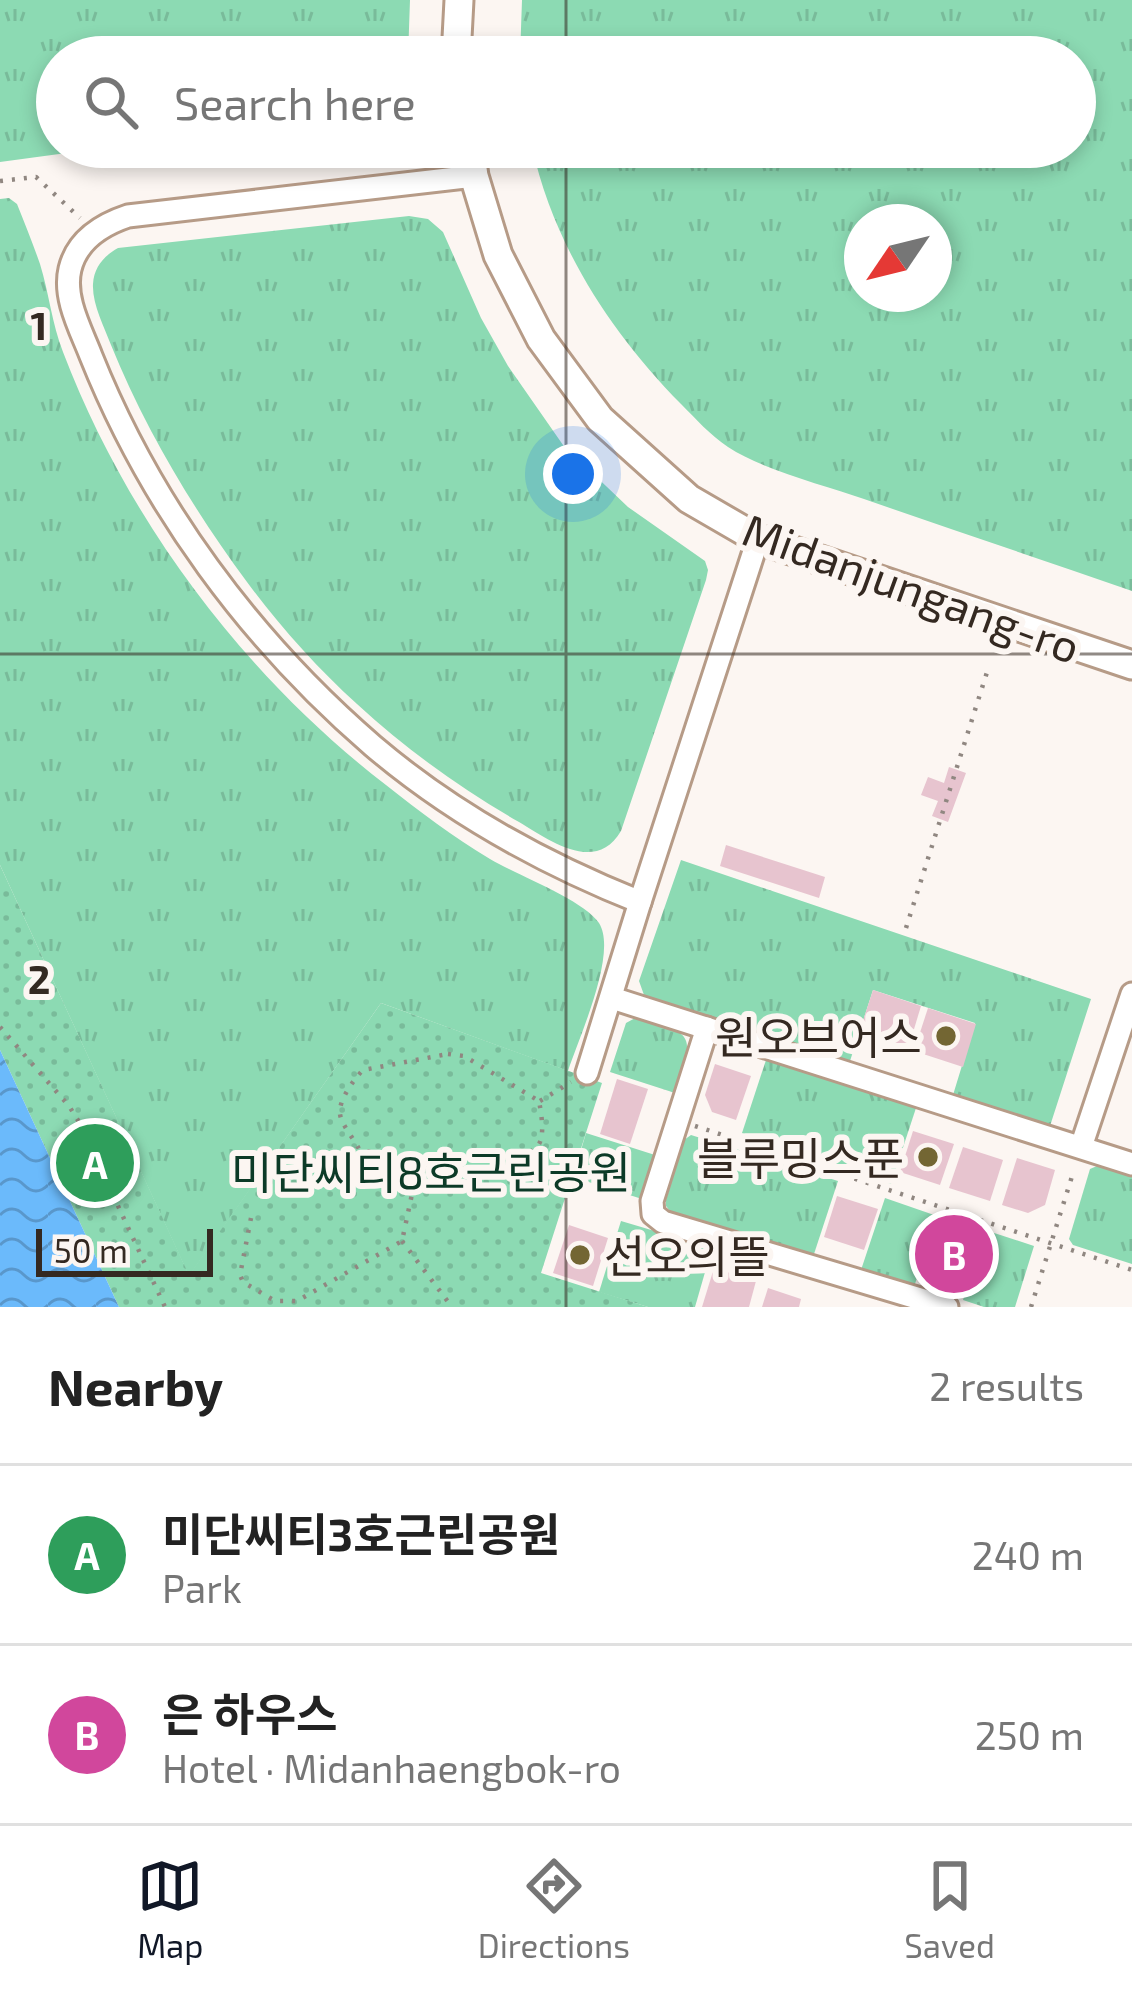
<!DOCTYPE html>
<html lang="en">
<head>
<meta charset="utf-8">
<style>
  :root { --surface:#fff; --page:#f2f2f2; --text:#222; --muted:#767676; --line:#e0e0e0; --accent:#111827 }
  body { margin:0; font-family:"Exo 2","Noto Sans KR",sans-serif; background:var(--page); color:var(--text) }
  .compass { position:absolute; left:844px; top:204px; width:108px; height:108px; border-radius:50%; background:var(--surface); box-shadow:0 6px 18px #0003; rotate:235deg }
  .scale { position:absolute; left:36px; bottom:30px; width:177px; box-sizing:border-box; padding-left:12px; border:6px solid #342921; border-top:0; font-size:33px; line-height:42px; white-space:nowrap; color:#342921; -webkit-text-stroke:9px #fcf6f2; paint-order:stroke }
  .you { position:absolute; left:573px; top:474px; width:42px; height:42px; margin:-30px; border:9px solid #fff; border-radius:50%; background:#1a73e8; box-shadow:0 0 0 18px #1a73e833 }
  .badge { display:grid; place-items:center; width:78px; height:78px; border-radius:50%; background:var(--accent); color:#fff; font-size:39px; font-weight:700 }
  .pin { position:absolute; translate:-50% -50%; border:6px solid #fff; box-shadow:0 3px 12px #0006 }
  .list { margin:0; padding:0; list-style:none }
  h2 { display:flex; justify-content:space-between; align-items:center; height:156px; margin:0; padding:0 48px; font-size:51px }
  h2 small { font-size:39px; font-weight:400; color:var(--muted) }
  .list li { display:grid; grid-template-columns:78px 1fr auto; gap:36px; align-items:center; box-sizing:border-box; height:180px; padding:0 48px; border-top:3px solid var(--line) }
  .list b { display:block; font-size:45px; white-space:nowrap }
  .list p { margin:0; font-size:39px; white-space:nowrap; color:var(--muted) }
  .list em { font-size:39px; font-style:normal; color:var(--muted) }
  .icon { flex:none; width:66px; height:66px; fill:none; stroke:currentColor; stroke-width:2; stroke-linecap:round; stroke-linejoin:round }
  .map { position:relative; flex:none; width:1132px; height:1307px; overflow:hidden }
  .search { position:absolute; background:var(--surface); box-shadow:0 6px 18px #0003; left:36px; right:36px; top:36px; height:132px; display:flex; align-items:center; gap:30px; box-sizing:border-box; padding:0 42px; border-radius:66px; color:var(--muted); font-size:45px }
  .sheet { height:516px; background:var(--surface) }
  nav { display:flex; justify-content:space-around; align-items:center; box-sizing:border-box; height:168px; border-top:3px solid var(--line); background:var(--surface); font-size:33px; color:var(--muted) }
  nav a { display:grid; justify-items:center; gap:6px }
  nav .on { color:var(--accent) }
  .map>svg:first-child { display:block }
</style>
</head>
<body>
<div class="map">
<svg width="1132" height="1307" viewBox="0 0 1132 1307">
  <defs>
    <pattern id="grass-tufts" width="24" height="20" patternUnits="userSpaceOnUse" patternTransform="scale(3)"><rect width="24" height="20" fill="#8cdab3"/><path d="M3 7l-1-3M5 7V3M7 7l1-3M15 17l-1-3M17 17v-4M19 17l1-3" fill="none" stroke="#79bb9a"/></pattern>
    <pattern id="park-dots" width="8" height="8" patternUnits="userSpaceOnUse" patternTransform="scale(3)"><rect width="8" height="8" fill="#8cdab3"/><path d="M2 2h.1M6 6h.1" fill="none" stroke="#79bb9a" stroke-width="1.8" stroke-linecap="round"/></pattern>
    <pattern id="water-waves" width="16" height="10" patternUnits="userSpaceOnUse" patternTransform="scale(3)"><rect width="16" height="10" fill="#6bbafb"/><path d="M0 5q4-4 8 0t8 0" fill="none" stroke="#5997cb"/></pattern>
  </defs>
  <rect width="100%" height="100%" fill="#fcf6f2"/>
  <g fill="url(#grass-tufts)" fill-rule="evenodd">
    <path d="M0,0h410l-2,57h-351v90h54l-111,15z"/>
    <path d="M522,0h610v591c-89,-31 -179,-61 -268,-92 -40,-14 -101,-29 -136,-52 -18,-12 -32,-28 -47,-43 -70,-71 -127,-158 -149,-257h543v-90h-555zM862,222h72v72h-72z"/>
    <path d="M9,198l8,6c8,20 16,40 23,60 9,29 12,60 23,88 64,168 181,324 323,433 33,26 67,52 104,74 27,16 94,41 109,64 19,30 -20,114 -31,148l-187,-68 -192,273 -189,-411v-666z"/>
    <path d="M409,216l19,3 15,13 38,86 27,48 55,79 65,62 77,54 3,9 -2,10 -85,251c-25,43 -71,10 -102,-9 -58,-33 -113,-73 -162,-118 -40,-36 -78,-79 -110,-122 -54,-73 -102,-153 -136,-237 -7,-19 -19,-41 -18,-61 1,-17 11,-28 25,-36z"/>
    <path d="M681,860l410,139 -41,127 -97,-31 22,-72 -102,-33 -23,71 -206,-66 -5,-14z"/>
    <path d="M637,1017c60,18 57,17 38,76l-65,-21 16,-49z"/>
    <path d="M767,1057l149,51 -25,76 -149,-51z"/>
    <path d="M586,1133l69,22 -13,44 -69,-22z"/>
    <path d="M691,1135l147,46 -25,76 -140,-42 -7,-9v-6l18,-60z"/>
    <path d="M1097,1166l35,11v87l-59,-19 -4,-6 21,-70z"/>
    <path d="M885,1198l52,18 -23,71 -53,-17z"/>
    <path d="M621,1221l91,27 -17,59h-47l-49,-15z"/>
    <path d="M985,1230l49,16 -19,61h-31l-21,-7z"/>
  </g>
  <path fill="url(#park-dots)" d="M0,865l189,410 192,-272 221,80 -61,190 107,34h-529l-119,-257z"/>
  <path fill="url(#water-waves)" d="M0,1050l119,257h-119z"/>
  <g fill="#e7c4cf">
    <path d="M949,767l17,6 -18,49 -16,-6 6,-15 -17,-6 7,-18 16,6z"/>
    <path d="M726,845l99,32 -6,21 -99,-32z"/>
    <path d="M873,990l48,16 -13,43 -49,-16z"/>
    <path d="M928,1008l48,16 -13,43 -49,-16z"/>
    <path d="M715,1064l36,12 -15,44 -24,-8 -7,-17z"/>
    <path d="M617,1079l31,10 -18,55 -30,-10z"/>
    <path d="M913,1131l41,13 -14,41 -40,-13z"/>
    <path d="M963,1147l40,13 -13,41 -41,-13z"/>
    <path d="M1017,1158l38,12 -10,35 -17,8 -26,-8z"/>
    <path d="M837,1196l41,13 -14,41 -40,-13z"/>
    <path d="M569,1225l39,13 -15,48 -40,-13z"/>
    <path d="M938,1227l41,14 -14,41 -40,-14z"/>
    <path d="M714,1268l42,13 -7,26h-47z"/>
    <path d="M768,1288l33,11 -2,8h-37z"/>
  </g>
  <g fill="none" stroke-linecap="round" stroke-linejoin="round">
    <defs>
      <g id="street">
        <path d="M474,176l-346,40c-27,9 -51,24 -58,53 -7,29 11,61 21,87 60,150 159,284 282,390 80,68 169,117 267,156l118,-363"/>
        <path d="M612,998l520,166"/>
        <path d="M707,1028l-55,173 1,13 10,8 284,85"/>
        <path d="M587,1073l53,-171"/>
        <path d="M1081,1147l51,-153"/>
      </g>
      <g id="secondary">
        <path d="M456,57l3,-57"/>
        <path d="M470,147l4,29 24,79 43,84 59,80 89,80 69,40 374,126"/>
      </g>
    </defs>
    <use href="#street" stroke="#b69b87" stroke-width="27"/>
    <use href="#secondary" stroke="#b69b87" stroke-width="33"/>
    <g stroke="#908781" stroke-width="4.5" stroke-dasharray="3 9" stroke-linecap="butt">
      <path d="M0,181l36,-4 44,41"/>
      <path d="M906,928l82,-259"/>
      <path d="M0,1027l69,79 10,16 86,185"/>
      <path d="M448,1054l16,2 75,45c2,11 6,33 0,43 -5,9 -36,24 -46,28l-50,-2 -28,10 -23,-22 -33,-9c-5,-10 -18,-25 -19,-35 -2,-13 14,-35 23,-44z"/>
      <path d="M540,1101l31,-19"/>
      <path d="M695,1126l437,144"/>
      <path d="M251,1218l-11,57 3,7 32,19h22l105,-60 13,-61"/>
      <path d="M402,1241l50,66"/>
      <path d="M1031,1307l43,-137"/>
    </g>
    <use href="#street" stroke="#fff" stroke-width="21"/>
    <use href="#secondary" stroke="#fff" stroke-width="27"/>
  </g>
  <path fill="none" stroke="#342921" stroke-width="3" stroke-opacity="0.55" d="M566,0v57M566,147v1160M0,654h1132"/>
  <g fill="#736633" stroke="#fcf6f2" stroke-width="4.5">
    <circle cx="946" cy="1036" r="12"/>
    <circle cx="928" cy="1157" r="12"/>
    <circle cx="580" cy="1255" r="12"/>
  </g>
  <g text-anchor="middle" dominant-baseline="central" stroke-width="12" stroke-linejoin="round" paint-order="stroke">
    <g font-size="45" fill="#342921" stroke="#fcf6f2">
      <text transform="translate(912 587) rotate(20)">Midanjungang-ro</text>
    </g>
    <g font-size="45" fill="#342921" stroke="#fcf6f2" text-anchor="end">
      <text x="922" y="1036">원오브어스</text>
      <text x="904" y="1157">블루밍스푼</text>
      <text x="604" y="1255" text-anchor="start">선오의뜰</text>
    </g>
    <g font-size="45" fill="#0c3a27" stroke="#fcf6f2">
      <text x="431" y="1171">미단씨티8호근린공원</text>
    </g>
  </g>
  <g font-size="39" text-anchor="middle" font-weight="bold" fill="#342921" stroke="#fcf6f2" stroke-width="12" stroke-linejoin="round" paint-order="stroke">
    <text x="39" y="340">1</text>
    <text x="39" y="994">2</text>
  </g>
</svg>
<svg class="compass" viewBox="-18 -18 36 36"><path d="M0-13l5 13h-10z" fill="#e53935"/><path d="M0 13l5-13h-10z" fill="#767676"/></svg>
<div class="scale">50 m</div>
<div class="you"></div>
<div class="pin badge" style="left:95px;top:1163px;background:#2e9e5b">A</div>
<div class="pin badge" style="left:954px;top:1254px;background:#d1479c">B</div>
<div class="search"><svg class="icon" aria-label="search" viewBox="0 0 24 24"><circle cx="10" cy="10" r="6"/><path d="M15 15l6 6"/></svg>Search here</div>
</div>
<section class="sheet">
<h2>Nearby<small>2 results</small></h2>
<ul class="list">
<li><span class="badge" style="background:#2e9e5b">A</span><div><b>미단씨티3호근린공원</b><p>Park</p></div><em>240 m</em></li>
<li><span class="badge" style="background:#d1479c">B</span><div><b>은 하우스</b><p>Hotel · Midanhaengbok-ro</p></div><em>250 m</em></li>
</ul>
</section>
<nav>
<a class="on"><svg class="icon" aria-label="map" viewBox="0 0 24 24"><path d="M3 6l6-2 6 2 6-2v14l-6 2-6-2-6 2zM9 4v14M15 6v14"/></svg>Map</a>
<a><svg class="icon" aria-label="directions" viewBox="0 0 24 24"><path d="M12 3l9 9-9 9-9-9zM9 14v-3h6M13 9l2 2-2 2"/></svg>Directions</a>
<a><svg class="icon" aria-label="saved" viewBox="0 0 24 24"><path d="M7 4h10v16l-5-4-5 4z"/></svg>Saved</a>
</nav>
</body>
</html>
